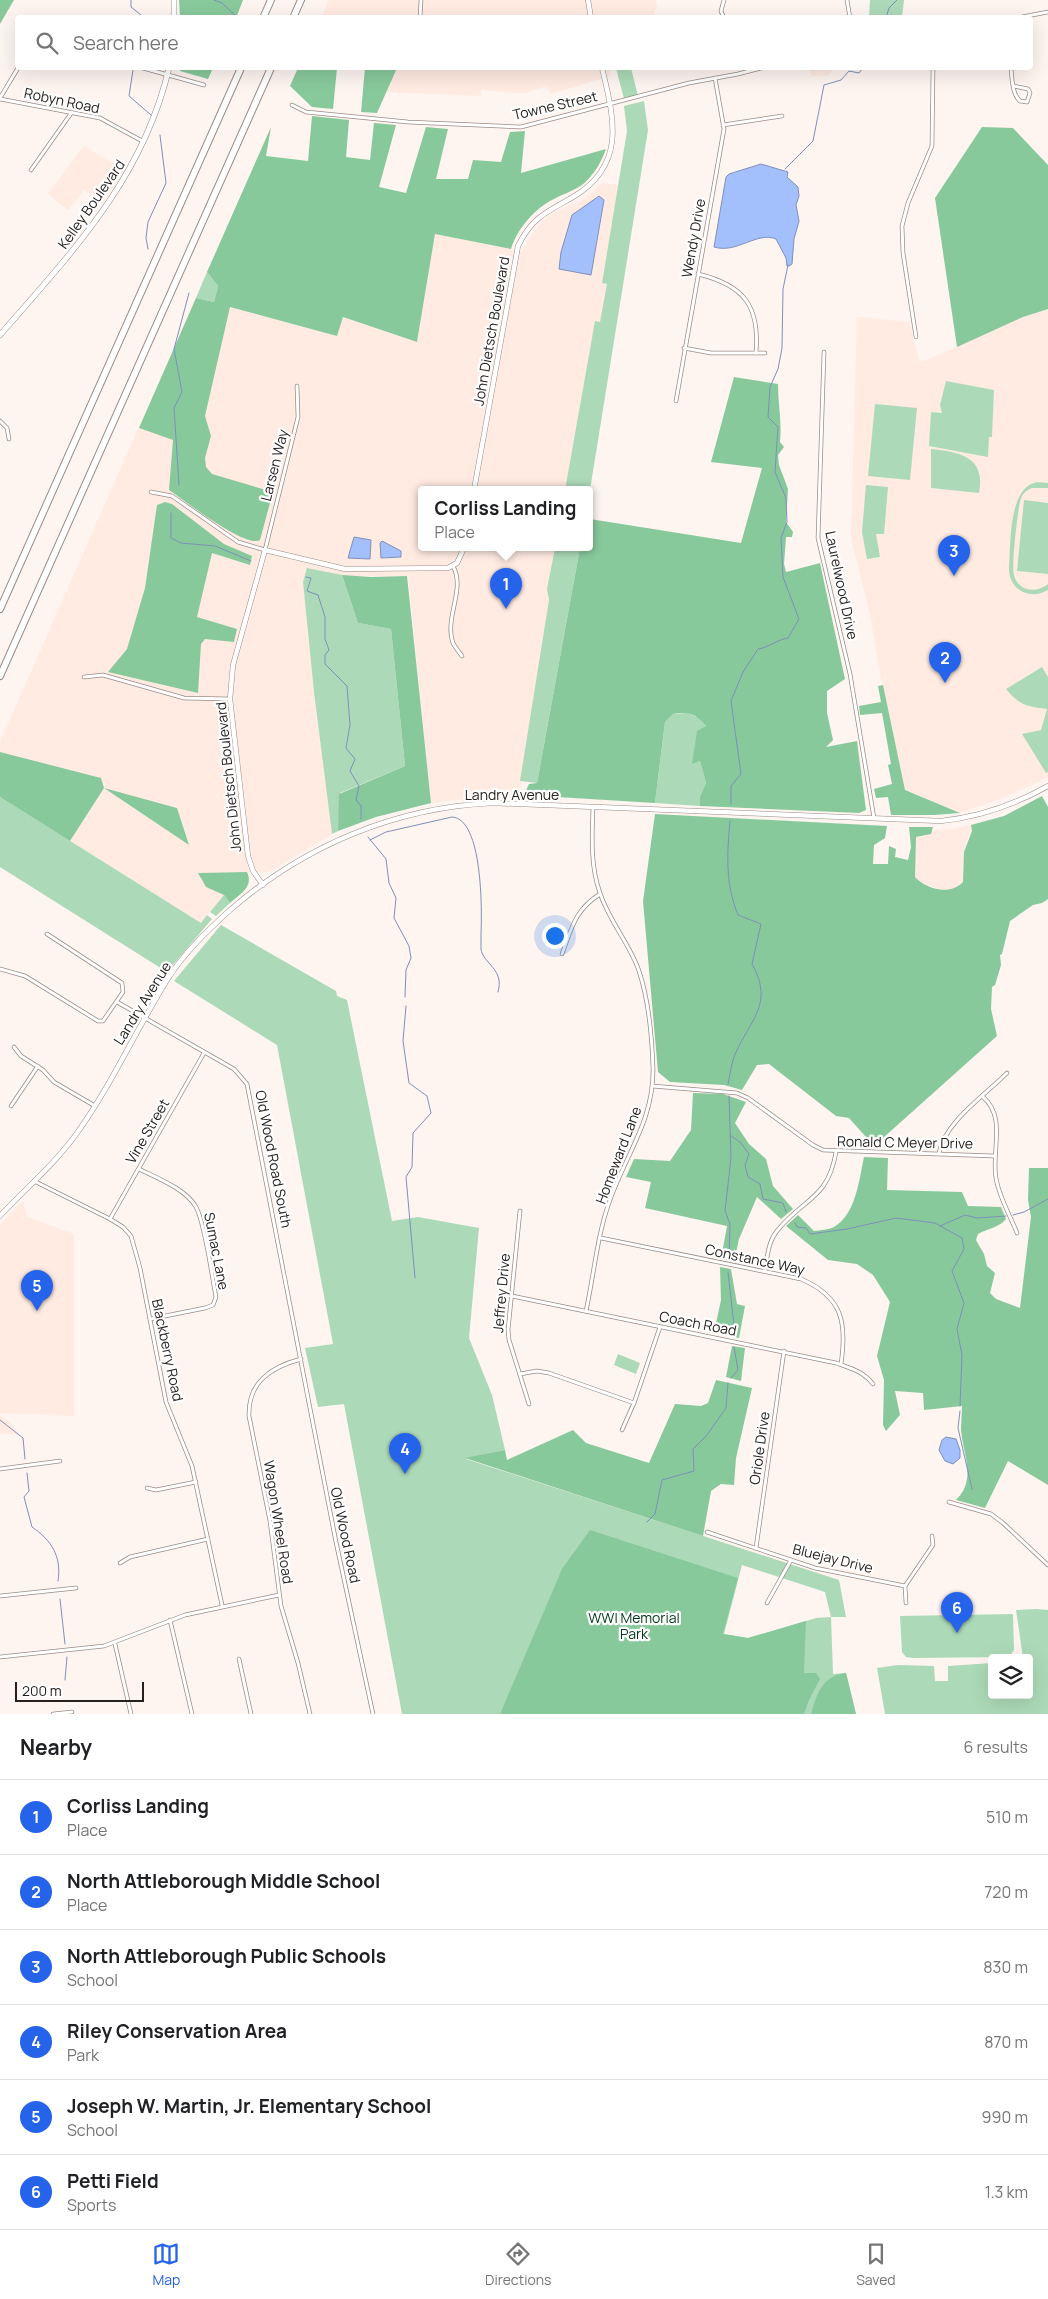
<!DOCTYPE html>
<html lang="en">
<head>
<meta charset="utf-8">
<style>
  :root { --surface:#fff; --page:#f6f6f6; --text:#202124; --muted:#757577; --line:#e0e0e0; --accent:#2563eb }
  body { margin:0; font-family:Manrope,sans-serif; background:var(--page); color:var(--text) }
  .controls { position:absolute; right:15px; bottom:15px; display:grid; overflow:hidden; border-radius:5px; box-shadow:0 5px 20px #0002 }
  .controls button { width:45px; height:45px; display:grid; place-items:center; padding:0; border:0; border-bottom:1px solid var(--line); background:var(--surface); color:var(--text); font:25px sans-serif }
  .scale { position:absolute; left:15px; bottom:12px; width:129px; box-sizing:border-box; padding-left:5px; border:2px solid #26201e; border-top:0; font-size:14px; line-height:18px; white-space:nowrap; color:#26201e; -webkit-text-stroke:4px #fff; paint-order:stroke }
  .you { position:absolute; left:554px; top:935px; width:18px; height:18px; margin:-12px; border:4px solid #fff; border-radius:50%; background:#1a73e8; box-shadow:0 0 0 8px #1a73e833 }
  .badge { display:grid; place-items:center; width:32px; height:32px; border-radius:50%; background:var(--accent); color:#fff; font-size:16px; font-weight:700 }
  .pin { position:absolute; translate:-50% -41px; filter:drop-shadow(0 1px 2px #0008) }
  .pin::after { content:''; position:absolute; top:26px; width:18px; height:15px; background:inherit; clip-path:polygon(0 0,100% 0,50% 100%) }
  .popup { position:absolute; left:418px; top:486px; width:175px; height:65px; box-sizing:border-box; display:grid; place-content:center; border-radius:5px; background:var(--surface); filter:drop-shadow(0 1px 4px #0005); font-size:16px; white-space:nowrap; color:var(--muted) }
  .popup b { font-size:19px; color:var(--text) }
  .popup::after { content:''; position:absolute; left:50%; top:100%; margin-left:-10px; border:10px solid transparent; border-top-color:var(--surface) }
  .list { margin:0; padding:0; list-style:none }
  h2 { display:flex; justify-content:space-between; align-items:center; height:65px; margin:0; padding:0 20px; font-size:21px }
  h2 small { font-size:16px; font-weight:400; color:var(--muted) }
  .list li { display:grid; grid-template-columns:32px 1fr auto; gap:15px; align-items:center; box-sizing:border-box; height:75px; padding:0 20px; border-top:1px solid var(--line) }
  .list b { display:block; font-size:19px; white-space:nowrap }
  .list p { margin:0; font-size:16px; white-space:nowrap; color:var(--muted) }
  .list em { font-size:16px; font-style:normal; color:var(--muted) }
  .icon { flex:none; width:28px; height:28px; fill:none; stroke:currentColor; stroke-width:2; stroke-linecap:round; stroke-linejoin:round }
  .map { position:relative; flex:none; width:1048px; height:1714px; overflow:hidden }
  .search { position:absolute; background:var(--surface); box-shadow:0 5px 20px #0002; left:15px; right:15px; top:15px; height:55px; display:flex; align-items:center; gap:12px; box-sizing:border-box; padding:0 18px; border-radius:5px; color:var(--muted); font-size:19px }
  .sheet { height:515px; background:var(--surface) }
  nav { display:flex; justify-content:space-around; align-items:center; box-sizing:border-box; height:70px; border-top:1px solid var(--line); background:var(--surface); font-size:14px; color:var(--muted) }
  nav a { display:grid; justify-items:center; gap:2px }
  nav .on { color:var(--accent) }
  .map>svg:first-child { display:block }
</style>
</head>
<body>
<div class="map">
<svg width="1048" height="1714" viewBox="0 0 1048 1714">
  <rect width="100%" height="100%" fill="#fef4f0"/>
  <g fill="#ffebe2" fill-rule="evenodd">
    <path d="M329,0h327l1,7 -5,11h-331z"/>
    <path d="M397,68h212l2,8 -61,18 -3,-8 -23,7 -43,-3v6l-95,-4z"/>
    <path d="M808,68h26l-7,8h-15z"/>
    <path d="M84,146l40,24 -21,34 -19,-14 -16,20 -20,-16z"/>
    <path d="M602,183l16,2 -16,97 6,1 -8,39h-5l-30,168h-143v58h133l-7,41 6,1 -35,205 -48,3 -40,5 -23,-227h-63l-37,-8 -5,14 11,110 18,142 -63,38 -70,1 7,14 18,8 -23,28 -131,-82 34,-53 -104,-36v-10l196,-444 141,38 5,-19 75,25 18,-108 87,17 12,-20 15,-16 37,-17zM106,789l71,19 11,36z"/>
    <path d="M1048,309v468l-42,20 -46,16 -55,-22 -26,-123 -9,-54 -19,-76 6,-221 52,5 11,41 103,-46z"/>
    <path d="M971,825l1,6 -6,10 -3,41 -3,4 -12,4 -10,-1 -19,-8 -5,-4 2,-40 12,-2 5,-5 19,-1z"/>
    <path d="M23,1201l4,16 47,17v182l-74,-3v-188z"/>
    <path d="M0,1416l10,6 9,12h-19z"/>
  </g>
  <g fill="#acdab8" fill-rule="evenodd">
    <path d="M870,0h34l-2,17h-33z"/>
    <path d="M616,68h15l7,28 -14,3z"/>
    <path d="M644,101l4,29 -58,360h-25l30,-169 5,1 7,-38 -5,-1 25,-152 -3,-25z"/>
    <path d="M207,272l11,14 -4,16 -18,-4z"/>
    <path d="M946,381l48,9 -2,47h-3l-1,20 -59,-11 2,-34 11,1 -2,-8z"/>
    <path d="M875,404l42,4 -7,72 -42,-4z"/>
    <path d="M931,449c29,3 55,8 48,44l-48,-5z"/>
    <path d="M1037,482l11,1v5h-16c-5,2 -9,5 -11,10 -3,9 -10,69 -7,77 4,16 22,19 34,9v6c-19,11 -40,-1 -39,-23 2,-25 -1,-79 28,-85z"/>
    <path d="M866,485l22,2 -4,47h-8l4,23 -13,2 -5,-27z"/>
    <path d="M1024,500l24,3v71l-31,-3z"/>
    <path d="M555,548h25l-43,235 -17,-2 29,-181 -2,-11z"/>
    <path d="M307,568l35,7 16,48 33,6 14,137 -65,27 -2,38 -6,3 -18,-142 -11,-110z"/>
    <path d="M1042,667l6,10v95l-2,1 -24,-39 19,-4 6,-21c-20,-2 -28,-4 -41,-20z"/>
    <path d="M687,713l12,5 7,8 -13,37 7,-2 6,22 -6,15v8l-45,-3 10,-81 8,-8z"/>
    <path d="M0,797l201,126 6,-8 5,4 -45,53 -167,-105z"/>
    <path d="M224,895l6,8 -14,13 -6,-4z"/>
    <path d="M221,925l115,66 1,5 10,4 45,221 26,-4 61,11 -10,110 23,57 13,55 -39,9 373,121 7,37h-15l2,57 13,-1 10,41h-454l-58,-310 -26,3 -13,-59 28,-4 -56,-299 -103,-64zM742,1565l83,27 6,25 -15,1 -68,20 -24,-4z"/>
    <path d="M618,1354l22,9 -4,11 -22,-9z"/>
    <path d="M1036,1609l12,1v104h-163l-8,-46 21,-3 36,1 1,15h13v-15l44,-3v32h37v-37h-6l-7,-48z"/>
    <path d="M1013,1614l1,36 -5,7 -96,1 -7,-1 -4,-5 -2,-36z"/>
  </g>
  <g fill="#88c99b">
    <path d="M0,0h14l-14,24z"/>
    <path d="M179,0h64l-7,18 -56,-1z"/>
    <path d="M180,68h33l-5,11 -28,-8z"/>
    <path d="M298,68h39l-4,41 -21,-2 -22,-21z"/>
    <path d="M365,68h32l-20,45 -16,-1z"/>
    <path d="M312,116l37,4 -3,37 24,3 4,-37 22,2 -17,62 27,6 20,-66 22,2 -12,50h32l5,-19 28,2 9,-30 15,-1 -4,42 85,-24c-5,14 -13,27 -24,36 -9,6 -19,9 -28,14 -19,9 -37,30 -43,50l-76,-15 -18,108 -74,-25 -6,19 -107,-29 -25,109 6,20 -6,22 1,9 6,7 61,18 -13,48c-14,9 -76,-40 -91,-50l4,-50 -34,-12 57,-130 18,4 4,-16 -11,-14 64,-145 -5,29 42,5z"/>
    <path d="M982,127l31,1 35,37v144l-25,8 -66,30 -22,-149z"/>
    <path d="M734,377l44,7c0,20 4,38 2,58l4,5 -6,8 1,10 9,24 -2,33 7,10 -1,5h-6l-2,27 2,8 34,-9 25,116 -18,12v22l6,27 -7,7 31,-6 9,69 -7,3 -159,-7v-9l6,-14 -6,-22 -8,3 5,-33 9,-5c-9,-12 -19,-15 -33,-12l-8,8 -10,81 -131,-8 5,-11 8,-1 43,-235h10v-29l151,24 21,-75 -51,-6z"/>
    <path d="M165,502l7,2 52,40 28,12 -2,9 -38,-12 -15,64 40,12 -3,13 -29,-3 -4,5 -3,49 -90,-21 19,-23 18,-61 12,-83z"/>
    <path d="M342,575l29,2 36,-1 24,227 -55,14 -38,14 1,-37 66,-28 -14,-137 -33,-6z"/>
    <path d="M883,685l22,105 55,23 -26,2h-43l-3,-18 -12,1 -2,-9 18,-5 -4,-19 3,-1 -9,-51 -22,2 -1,-9 22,-4 -3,-16z"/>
    <path d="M0,752l101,26 3,10 73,20 12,37 -85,-57 -34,53 -70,-44z"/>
    <path d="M1042,796l6,11v92l-6,4 -9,2 -23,16 -8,33 -2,1 1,10 -6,20 -3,2 -1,22 6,27 -123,110 -25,-28 -13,-2 -67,-52 -12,1 -15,25 -18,-5 -54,-3 -12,-10 -15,-171 12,-87 232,12 -2,12 -11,7 -1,19h15l1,-18 7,3 -1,8 13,3 3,-13 -2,-20h24l-2,7 -15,3 -1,40c11,12 35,19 48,5l1,-30 8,-21 -1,-6 33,-9z"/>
    <path d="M247,872c7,15 -7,22 -17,31l-6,-8 -18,-8 -8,-14z"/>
    <path d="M693,1093l30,1 23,8 -11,21 14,21 17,15 7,27 20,23 -12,10 -24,-22 -18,42 -5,23 -13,-3 6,-33 -82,-18 6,-26 -25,-5 8,-18 36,2 21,-31z"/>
    <path d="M864,1157l24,1 -1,32 75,2 6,14 33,1 5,12c-7,9 -18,9 -28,15l-2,6 8,14 3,12 8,7 -5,20 6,6 24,9 11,-91 -3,-17 1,-32h19v317l-40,-24 -23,47 -29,-8c21,-20 7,-46 5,-70 0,-8 1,-17 1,-24l-38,4 -1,-17 -28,-2 5,24 -14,16 -3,-6 1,-45 -7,-24 13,-54 -17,-27 -16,-11 -29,-4 -42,-34 12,-11 16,16c6,-1 14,-1 20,-4 22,-13 25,-47 30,-70z"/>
    <path d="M720,1267l11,2 6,35 8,2 -6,32 -25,-5 7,-33z"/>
    <path d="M732,1346l13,2 -4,33 -15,-4z"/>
    <path d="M716,1380l36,8 -16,70 -2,27 -13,-1 -10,7 -8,45 -238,-78 40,-8 2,10 66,-30 13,13 63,20 26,-59 26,2 7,-3z"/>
    <path d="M590,1530l148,48 -15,56 25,4 58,-17 -2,52h12l4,6 -11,21 -5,14h-304l62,-145z"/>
    <path d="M846,1673l10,41h-45c6,-21 11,-38 35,-41z"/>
  </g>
  <g fill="#a3c0fd" stroke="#7e90ba">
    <path d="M761,164l27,8 -1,5 11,10 1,9 -3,9 3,16 -5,18 -2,25 -3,2h-2l-1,-8 -10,-19c-19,-8 -39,15 -62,8l12,-70 3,-3z"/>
    <path d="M599,196l5,4 -13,75 -32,-6 2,-17 11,-37z"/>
    <path d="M354,537l17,3 -1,19 -22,-1z"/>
    <path d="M382,541l19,10v6l-20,1 -1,-15z"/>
    <path d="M946,1437l10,2 4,11v8l-7,6 -8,-3 -6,-11 3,-10z"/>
  </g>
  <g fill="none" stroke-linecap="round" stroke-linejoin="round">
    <g stroke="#7e90ba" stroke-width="1">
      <path d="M131,0v7l10,8v3"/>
      <path d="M214,0l8,3 16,15"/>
      <path d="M886,18l3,-10 8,-8"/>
      <path d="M133,70l-4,26 22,19"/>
      <path d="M785,169l28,-28 11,-56 17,-5 8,-9 10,2 4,-5"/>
      <path d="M148,249l-2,-11 2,-16 18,-39 -6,-48"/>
      <path d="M179,485l-5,-77 8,-16 -8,-43 15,-56"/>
      <path d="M171,513v25l10,5 34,3 36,15"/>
      <path d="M306,577l5,1 -4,13 11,4 7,22v22l4,11 -4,5v9l22,22 3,39 -4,23 9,11 -5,12 9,15 -3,14 5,6v13"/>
      <path d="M731,804v-18l10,-12 -10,-73 12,-29 15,-23c12,-2 18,-9 30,-11l11,-19 -16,-42 -2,-39 6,-16 -1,-24 -11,-26 3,-45 -10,-10 2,-30 8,-18 4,-21 1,-59 5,-24"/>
      <path d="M368,837l18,22 3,24 7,15 -2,20 15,28 2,12 -5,12 -1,27"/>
      <path d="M370,840l16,-8 66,-15c31,2 30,95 29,117 0,5 0,10 0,15 2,15 24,20 17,43"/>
      <path d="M406,1006l-3,35 6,42 18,13 4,17 -18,20 -1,34 -6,10 9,101"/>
      <path d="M728,1084c2,-9 3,-18 6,-27 15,-37 41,-52 18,-93l9,-40 -23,-9c-13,-32 -11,-61 -8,-94"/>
      <path d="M729,1096l2,62 -6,53 5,13 -1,34"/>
      <path d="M730,1135l11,8 8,11 -4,11 3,12 12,7 3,15 20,4 3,9"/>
      <path d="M1013,1215l11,-3 24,-13"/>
      <path d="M795,1223l2,4 9,1 4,6 37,-5 49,-11 39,5 27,15 2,11 -12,22 12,32 -7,26 5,26 -2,51"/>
      <path d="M940,1226l25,-11 12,3 29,-2"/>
      <path d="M728,1272l7,62"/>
      <path d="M731,1378l7,-8 -4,-23"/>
      <path d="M960,1411l-2,17 14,61"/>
      <path d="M0,1420l23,18 2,21"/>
      <path d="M27,1473l2,18 -5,6 8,30c19,13 30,29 26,54"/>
      <path d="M647,1522l8,-8 7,-34 32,-9 -1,-22 14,-14 19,-27 2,-25"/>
      <path d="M60,1599l5,45"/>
      <path d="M65,1680l2,-23"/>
    </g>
    <defs>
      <g id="minor">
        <path d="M847,0l3,18"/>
        <path d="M420,18l1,-18"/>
        <path d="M724,18l-3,-7 3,-11"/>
        <path d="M1017,18l31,-6"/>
        <path d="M143,68l61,17"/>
        <path d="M1011,68c1,10 1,26 9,33l7,1 3,-9 -2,-4 -14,-3"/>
        <path d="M0,98l18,-30"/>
        <path d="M0,99l100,19 44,24"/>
        <path d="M292,105l14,7 102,10 113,5 168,-44 49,-9 23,-6"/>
        <path d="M723,125l59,-9"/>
        <path d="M31,170l41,-58"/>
        <path d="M698,274c46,11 62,32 58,79"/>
        <path d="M916,337l-13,-84 -1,-27 6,-23 24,-57 1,-78"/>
        <path d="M684,348l27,5h54"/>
        <path d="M824,352l-6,186 32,136 24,144"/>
        <path d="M676,401l48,-272 -9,-51"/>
        <path d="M0,421l7,7 2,11"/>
        <path d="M151,492l21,4 66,46 27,8 33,-133 -1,-31"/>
        <path d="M453,566c13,24 -9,51 0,77 2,4 6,9 9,13"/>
        <path d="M84,677l19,-2 81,23 46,1"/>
        <path d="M562,954c10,-27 13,-44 38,-60"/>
        <path d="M0,969l25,7 73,45h5l20,-29 -1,-9 -75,-49"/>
        <path d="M117,1002l117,67 13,15 89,458 37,172"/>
        <path d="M14,1047l7,9 22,14 11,12 41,24"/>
        <path d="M652,1086l85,7 11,5 65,47 10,5 172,6"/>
        <path d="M983,1097c24,20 8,55 13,81 3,19 14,37 21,55"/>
        <path d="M11,1106l27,-40"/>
        <path d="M939,1153c6,-31 46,-58 68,-80"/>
        <path d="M139,1169c18,9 47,20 57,38 9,16 16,70 20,90l-3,8 -8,3 -55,11"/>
        <path d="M34,1181l76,38 13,8 8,9 9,32 26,134 26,64 30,139"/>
        <path d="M520,1211l-12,119 1,10 20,64"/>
        <path d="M110,1219l94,-166"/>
        <path d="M601,1238l200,41c42,18 46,44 40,85"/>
        <path d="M765,1271c2,-13 3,-29 12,-40 26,-33 51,-31 59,-79"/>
        <path d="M512,1296l324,67c14,5 27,8 37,21"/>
        <path d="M586,1311c8,-36 11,-76 24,-111 16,-46 44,-80 43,-132 -1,-31 -4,-67 -14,-97 -9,-27 -30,-50 -39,-78 -10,-28 -8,-57 -7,-86"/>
        <path d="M301,1359c-30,8 -53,23 -52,57l21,105 11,85 17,57 12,51"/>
        <path d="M520,1374l17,-3 12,2 85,30"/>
        <path d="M622,1430l12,-27 26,-76"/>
        <path d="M0,1469l60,-8"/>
        <path d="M147,1488l9,2 40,-8"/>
        <path d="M949,1502l42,12 12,9 45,42"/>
        <path d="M707,1532l108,36 90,18"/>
        <path d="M756,1548l28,-197"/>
        <path d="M120,1563l10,-6 78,-18"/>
        <path d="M0,1596l76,-8"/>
        <path d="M767,1603l24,-43"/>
        <path d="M906,1603l-1,-17 28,-41 -1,-9"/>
        <path d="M170,1620l22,94"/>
        <path d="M115,1644l16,70"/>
        <path d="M0,1657l104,-11 81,-31 94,-20"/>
        <path d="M239,1659l12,55"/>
        <path d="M53,1714l19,-2"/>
      </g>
      <g id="tertiary">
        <path d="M588,0l3,18"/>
        <path d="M474,490l44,-244c14,-29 29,-34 55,-49 54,-32 41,-79 29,-129"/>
        <path d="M263,885l-10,-14 -5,-15 -18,-157 3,-34 32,-115 80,19 103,-1 9,-5 7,-15"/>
        <path d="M0,1216c25,-27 55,-52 77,-83 34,-47 59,-103 90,-153 16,-26 40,-49 63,-70 74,-64 165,-103 264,-107l447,18c39,-4 73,-16 107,-35"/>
      </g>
      <g id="secondary">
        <path d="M174,18v-18"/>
        <path d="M0,335c72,-83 143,-156 169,-267"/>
      </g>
      <g id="motorway">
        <path d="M263,18l8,-18"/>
        <path d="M293,18l8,-18"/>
        <path d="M0,609l241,-541"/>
        <path d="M0,676l271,-608"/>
      </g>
    </defs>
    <use href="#minor" stroke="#9a8c85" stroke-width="4.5"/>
    <use href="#tertiary" stroke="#9a8c85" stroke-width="5.5"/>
    <use href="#secondary" stroke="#9a8c85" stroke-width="6"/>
    <use href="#motorway" stroke="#9a8c85" stroke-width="8"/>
    <use href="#minor" stroke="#fff" stroke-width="3"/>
    <use href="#tertiary" stroke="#fff" stroke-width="4.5"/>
    <use href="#secondary" stroke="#fff" stroke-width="5"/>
    <use href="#motorway" stroke="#fff" stroke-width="6"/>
  </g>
  <g text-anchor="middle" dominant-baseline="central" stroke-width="4.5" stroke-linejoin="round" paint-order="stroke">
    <g font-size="14" fill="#26201e" stroke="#fff">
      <text transform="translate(62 100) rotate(12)">Robyn Road</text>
      <text transform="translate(555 105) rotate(-13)">Towne Street</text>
      <text transform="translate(91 204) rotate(-55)">Kelley Boulevard</text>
      <text transform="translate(693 238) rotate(-80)">Wendy Drive</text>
      <text transform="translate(491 331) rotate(-80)">John Dietsch Boulevard</text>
      <text transform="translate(274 465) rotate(-76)">Larsen Way</text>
      <text transform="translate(842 585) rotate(78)">Laurelwood Drive</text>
      <text transform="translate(228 777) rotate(-96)">John Dietsch Boulevard</text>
      <text x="512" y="794">Landry Avenue</text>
      <text transform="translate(142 1003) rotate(-58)">Landry Avenue</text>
      <text transform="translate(147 1131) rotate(-60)">Vine Street</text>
      <text transform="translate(905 1142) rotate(1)">Ronald C Meyer Drive</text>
      <text transform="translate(618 1155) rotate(-69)">Homeward Lane</text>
      <text transform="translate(274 1159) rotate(79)">Old Wood Road South</text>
      <text transform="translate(217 1251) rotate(79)">Sumac Lane</text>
      <text transform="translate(755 1259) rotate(12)">Constance Way</text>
      <text transform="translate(501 1293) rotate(-85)">Jeffrey Drive</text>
      <text transform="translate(698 1323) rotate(11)">Coach Road</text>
      <text transform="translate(168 1350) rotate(78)">Blackberry Road</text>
      <text transform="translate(759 1448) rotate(-82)">Oriole Drive</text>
      <text transform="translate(279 1522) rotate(81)">Wagon Wheel Road</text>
      <text transform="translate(346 1535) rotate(78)">Old Wood Road</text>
      <text transform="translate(833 1558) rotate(14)">Bluejay Drive</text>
    </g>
    <g font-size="14" fill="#02371a" stroke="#fff">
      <text x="634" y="1617">WWI Memorial<tspan x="634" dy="16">Park</tspan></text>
    </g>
  </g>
</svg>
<div class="controls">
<button><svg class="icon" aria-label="layers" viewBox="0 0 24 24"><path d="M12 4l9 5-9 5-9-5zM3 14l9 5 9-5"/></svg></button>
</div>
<div class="scale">200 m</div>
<div class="you"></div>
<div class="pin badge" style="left:506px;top:609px">1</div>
<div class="popup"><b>Corliss Landing</b>Place</div>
<div class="pin badge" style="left:945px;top:683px">2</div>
<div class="pin badge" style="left:954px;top:576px">3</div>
<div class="pin badge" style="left:405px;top:1474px">4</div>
<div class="pin badge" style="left:37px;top:1311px">5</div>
<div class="pin badge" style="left:957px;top:1633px">6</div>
<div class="search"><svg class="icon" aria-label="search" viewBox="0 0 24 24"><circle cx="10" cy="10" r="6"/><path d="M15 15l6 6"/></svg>Search here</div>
</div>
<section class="sheet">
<h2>Nearby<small>6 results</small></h2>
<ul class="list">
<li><span class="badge">1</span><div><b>Corliss Landing</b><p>Place</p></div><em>510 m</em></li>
<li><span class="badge">2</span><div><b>North Attleborough Middle School</b><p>Place</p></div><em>720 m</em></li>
<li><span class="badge">3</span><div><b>North Attleborough Public Schools</b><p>School</p></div><em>830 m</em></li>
<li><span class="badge">4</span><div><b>Riley Conservation Area</b><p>Park</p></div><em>870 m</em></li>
<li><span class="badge">5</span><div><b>Joseph W. Martin, Jr. Elementary School</b><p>School</p></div><em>990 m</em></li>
<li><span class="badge">6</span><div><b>Petti Field</b><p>Sports</p></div><em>1.3 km</em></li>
</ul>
</section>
<nav>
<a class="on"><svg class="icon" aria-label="map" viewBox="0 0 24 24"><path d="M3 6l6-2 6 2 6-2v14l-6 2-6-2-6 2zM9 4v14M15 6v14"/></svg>Map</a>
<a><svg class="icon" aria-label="directions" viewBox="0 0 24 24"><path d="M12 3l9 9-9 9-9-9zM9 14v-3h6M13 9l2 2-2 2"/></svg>Directions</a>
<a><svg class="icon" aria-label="saved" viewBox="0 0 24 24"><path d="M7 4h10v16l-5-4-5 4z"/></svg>Saved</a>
</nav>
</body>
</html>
